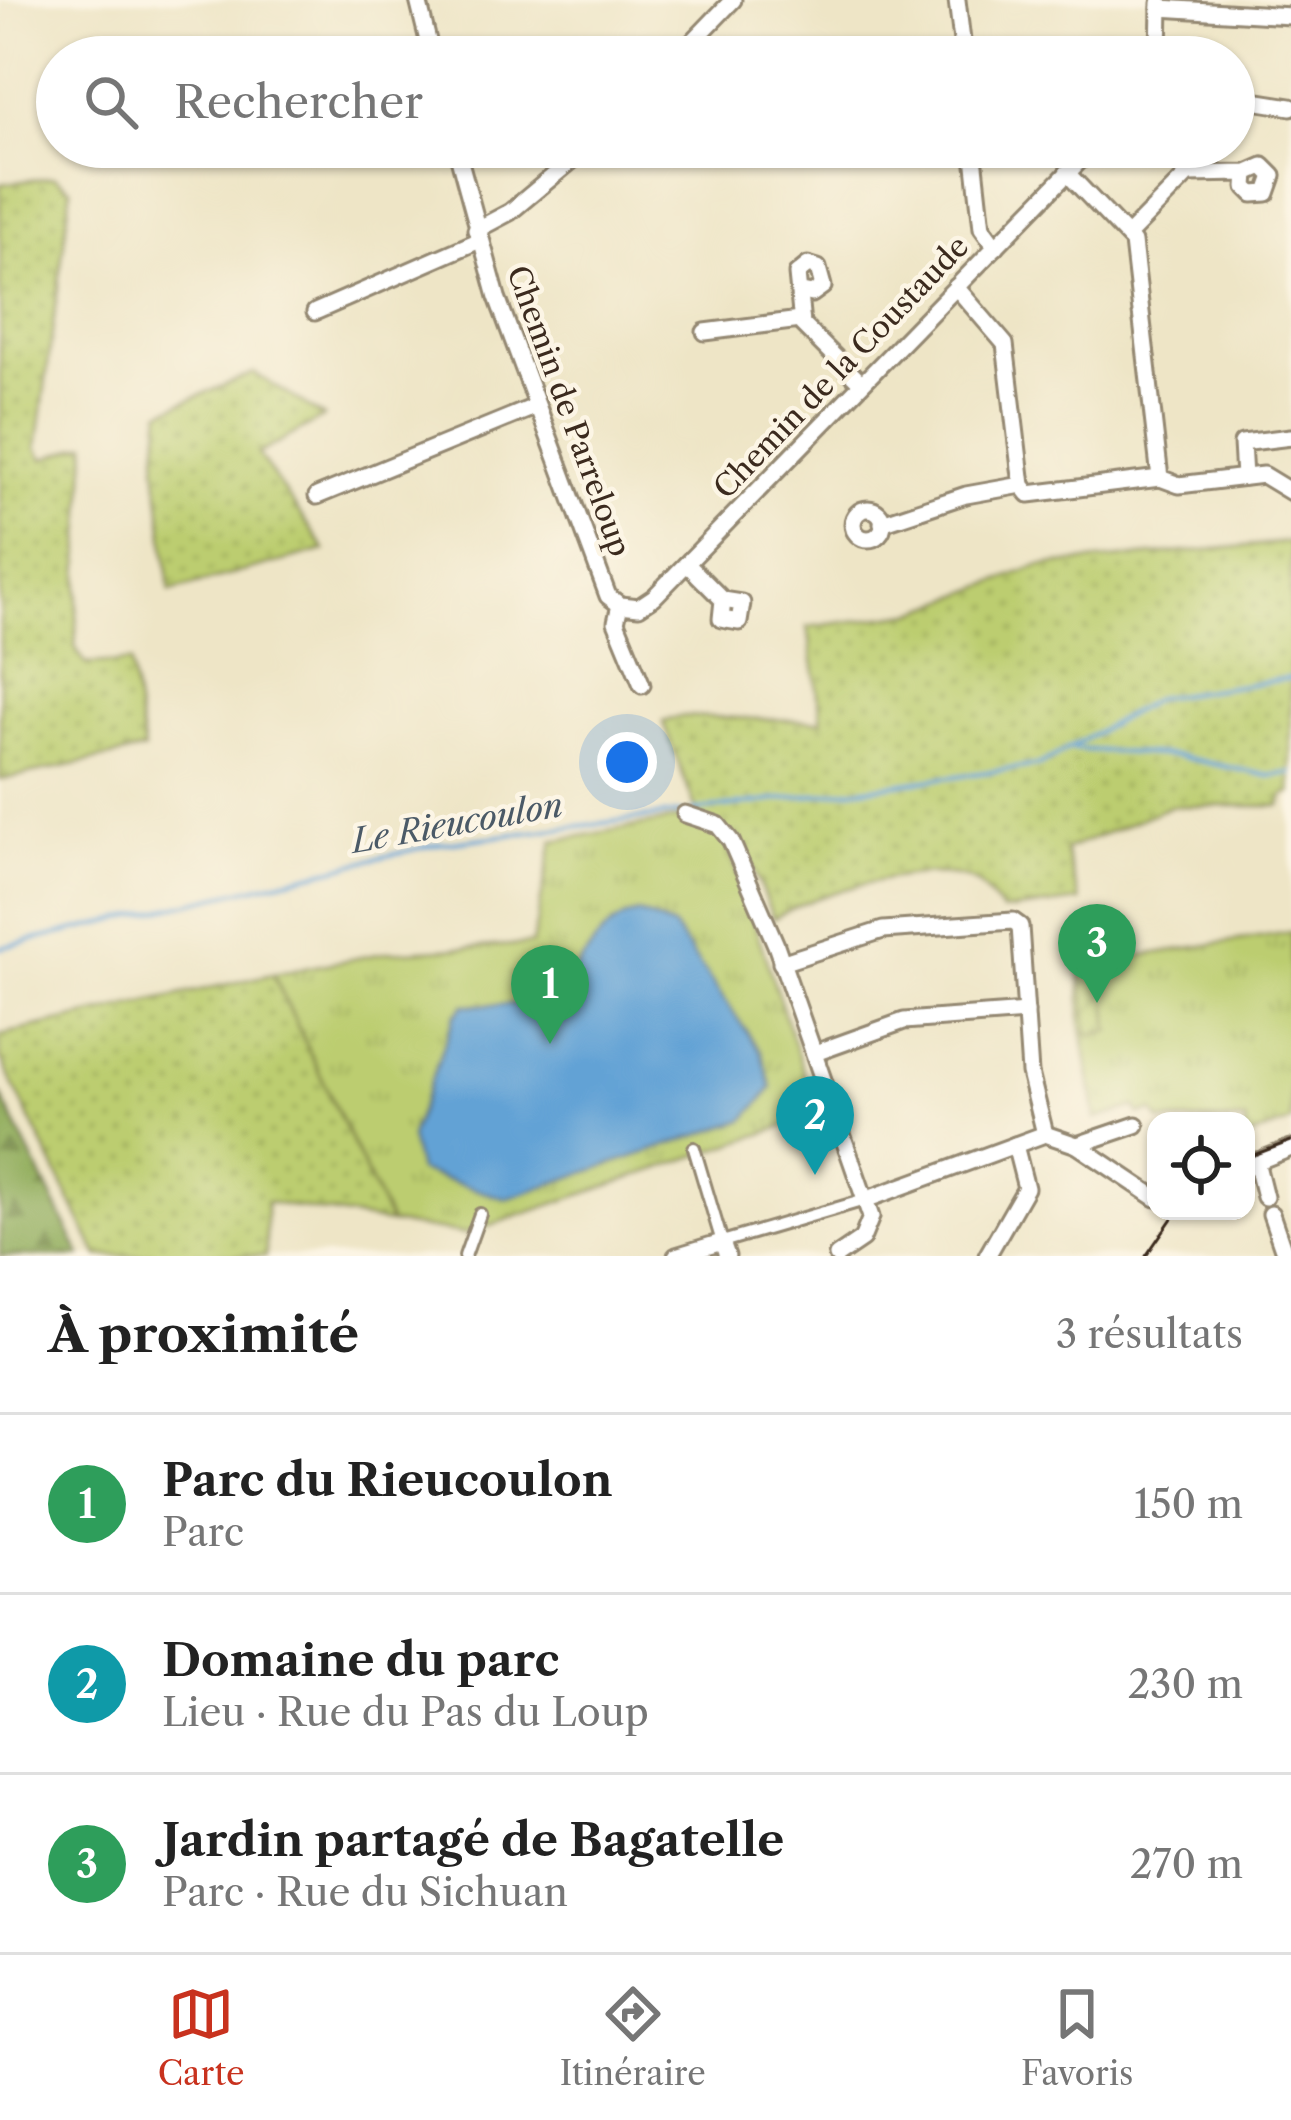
<!DOCTYPE html>
<html lang="fr">
<head>
<meta charset="utf-8">
<style>
  :root { --surface:#fff; --page:#f6f6f6; --text:#222; --muted:#767676; --line:#e0e0e0; --accent:#c8321e }
  body { margin:0; font-family:"Libre Caslon Text",serif; background:var(--page); color:var(--text) }
  .controls { position:absolute; right:36px; bottom:36px; display:grid; overflow:hidden; border-radius:24px; box-shadow:0 3px 9px #0004 }
  .controls button { width:108px; height:108px; display:grid; place-items:center; padding:0; border:0; border-bottom:3px solid var(--line); background:var(--surface); color:var(--text); font:60px sans-serif }
  .you { position:absolute; left:627px; top:762px; width:42px; height:42px; margin:-30px; border:9px solid #fff; border-radius:50%; background:#1a73e8; box-shadow:0 0 0 18px #1a73e833 }
  .badge { display:grid; place-items:center; width:78px; height:78px; border-radius:50%; background:var(--accent); color:#fff; font-size:39px; font-weight:700 }
  .pin { position:absolute; translate:-50% -99px; filter:drop-shadow(0 3px 6px #0008) }
  .pin::after { content:''; position:absolute; top:63px; width:42px; height:36px; background:inherit; clip-path:polygon(0 0,100% 0,50% 100%) }
  .list { margin:0; padding:0; list-style:none }
  h2 { display:flex; justify-content:space-between; align-items:center; height:156px; margin:0; padding:0 48px; font-size:51px }
  h2 small { font-size:39px; font-weight:400; color:var(--muted) }
  .list li { display:grid; grid-template-columns:78px 1fr auto; gap:36px; align-items:center; box-sizing:border-box; height:180px; padding:0 48px; border-top:3px solid var(--line) }
  .list b { display:block; font-size:45px; white-space:nowrap }
  .list p { margin:0; font-size:39px; white-space:nowrap; color:var(--muted) }
  .list em { font-size:39px; font-style:normal; color:var(--muted) }
  .icon { flex:none; width:66px; height:66px; fill:none; stroke:currentColor; stroke-width:2; stroke-linecap:round; stroke-linejoin:round }
  .map { position:relative; flex:none; width:1291px; height:1256px; overflow:hidden }
  .search { position:absolute; background:var(--surface); box-shadow:0 3px 9px #0004; left:36px; right:36px; top:36px; height:132px; display:flex; align-items:center; gap:30px; box-sizing:border-box; padding:0 42px; border-radius:66px; color:var(--muted); font-size:45px }
  .sheet { height:696px; background:var(--surface) }
  nav { display:flex; justify-content:space-around; align-items:center; box-sizing:border-box; height:168px; border-top:3px solid var(--line); background:var(--surface); font-size:33px; color:var(--muted) }
  nav a { display:grid; justify-items:center; gap:6px }
  nav .on { color:var(--accent) }
  .map>svg:first-child { display:block }
</style>
</head>
<body>
<div class="map">
<svg width="1291" height="1256" viewBox="0 0 1291 1256">
  <defs>
    <pattern id="grass-dots" width="8" height="8" patternUnits="userSpaceOnUse" patternTransform="scale(3)"><rect width="8" height="8" fill="#bccd70"/><path d="M2 2h.1M6 6h.1" fill="none" stroke="#a2b061" stroke-width="1.8" stroke-linecap="round"/></pattern>
    <pattern id="forest-firs" width="22" height="20" patternUnits="userSpaceOnUse" patternTransform="scale(3)"><rect width="22" height="20" fill="#95b062"/><path d="M5 1l3.5 6h-7zM16 11l3.5 6h-7z" fill="#7b8f50"/></pattern>
    <pattern id="park-tufts" width="24" height="20" patternUnits="userSpaceOnUse" patternTransform="scale(3)"><rect width="24" height="20" fill="#bccd70"/><path d="M3 7l-1-3M5 7V3M7 7l1-3M15 17l-1-3M17 17v-4M19 17l1-3" fill="none" stroke="#a2b061"/></pattern>
    <pattern id="garden-furrows" width="10" height="10" patternUnits="userSpaceOnUse" patternTransform="scale(3)"><rect width="10" height="10" fill="#bccd70"/><path d="M-1 1l2-2M0 10L10 0M9 11l2-2" fill="none" stroke="#a2b061"/></pattern>
  </defs>
  <rect width="100%" height="100%" fill="#fcf5e5"/>
  <filter id="ink" filterUnits="userSpaceOnUse"><feTurbulence type="fractalNoise" baseFrequency=".00833" numOctaves="2"/><feDisplacementMap in="SourceGraphic" scale="24" xChannelSelector="R" yChannelSelector="G"/><feConvolveMatrix kernelMatrix="1 2 1 2 8 2 1 2 1" color-interpolation-filters="sRGB"/></filter>
  <filter id="wash" filterUnits="userSpaceOnUse"><feTurbulence type="fractalNoise" baseFrequency=".004" numOctaves="4" result="noise"/><feDisplacementMap in="SourceGraphic" scale="48" xChannelSelector="R" yChannelSelector="G"/><feGaussianBlur stdDeviation="2.7" result="paint"/><feColorMatrix in="noise" values="0 0 0 0 0 0 0 0 0 0 0 0 0 0 0 0 0 1.4 0 .05"/><feComposite in="paint" operator="in"/></filter>
  <g filter="url(#wash)">
    <rect width="100%" height="100%" fill="#eee5c6"/>
    <g fill="url(#grass-dots)" stroke="#7c7c47" stroke-width="3">
      <path d="M54,177l17,12 -34,259 6,11 44,-15 -12,203 11,17 44,-2 14,88 -144,30v-596z"/>
      <path d="M254,373l70,44 -66,37 67,96 -155,41 -14,-124 5,-56z"/>
      <path d="M1291,542v251l-7,2 -3,11h-110l-106,44 15,51 -78,10c-8,-8 -17,-22 -26,-28 -41,-26 -166,11 -203,36l-25,-64 -50,-40 -35,-93 17,-6 142,5 -14,-94 105,-14 125,-47z"/>
      <path d="M273,974l117,249 -124,-21v54h-168l-98,-198v-23z"/>
    </g>
    <path fill="url(#forest-firs)" stroke="#686d40" stroke-width="3" d="M0,1093l81,163h-81z"/>
    <g fill="url(#park-tufts)" stroke="#7c7c47" stroke-width="3">
      <path d="M698,815l26,18 94,282 -354,119 -74,-11 -117,-249 115,-22 144,-8 21,-103z"/>
      <path d="M1291,932v190l-45,16v-17h-86l-7,-10 -13,4 -4,-8 -40,12 -15,-98 -1,-56z"/>
    </g>
    <path fill="url(#garden-furrows)" stroke="#7c7c47" stroke-width="3" d="M1105,973l5,58 -22,4 -5,-60z"/>
    <path fill="#62a2d5" stroke="#4e667a" stroke-width="3" d="M639,913l34,14 88,125 11,36 -27,32 -239,79 -88,-28 -8,-34 45,-122 9,-10c26,-1 62,3 85,-11 36,-22 45,-73 90,-81z"/>
    <g fill="none" stroke-linecap="round" stroke-linejoin="round">
      <g stroke="#62a2d5" stroke-width="4.5">
        <path d="M1074,749l103,7 92,20 22,-3"/>
        <path d="M693,811l347,-46 116,-67 135,-20"/>
        <path d="M0,948l437,-104 245,-31"/>
      </g>
    </g>
  </g>
  <g filter="url(#ink)">
    <g fill="none" stroke-linecap="round" stroke-linejoin="round">
      <defs>
        <g id="pedestrian">
          <path d="M694,1148l28,94 143,-42"/>
          <path d="M465,1256l15,-42"/>
        </g>
        <g id="minor">
          <path d="M418,0l14,57"/>
          <path d="M957,0l7,57"/>
          <path d="M1160,8l131,8"/>
          <path d="M678,57l55,-57"/>
          <path d="M1159,57l1,-54"/>
          <path d="M1234,98l57,9"/>
          <path d="M456,147l41,150 111,299 12,9"/>
          <path d="M973,147l9,81 14,19"/>
          <path d="M476,230l34,-18 78,-65"/>
          <path d="M1129,234l59,-60 59,-1 16,-7 10,10 -6,17 -14,1 -7,-7 1,-14"/>
          <path d="M956,287l49,57 17,141 7,9 131,-16 -27,-236 -66,-69"/>
          <path d="M802,292l10,2 11,-8 -5,-18 -10,-3 -11,9 5,50 58,58"/>
          <path d="M315,312l165,-72"/>
          <path d="M705,332l95,-12"/>
          <path d="M1244,477l-2,-34 49,-6"/>
          <path d="M1160,478l19,7 84,-10 28,17"/>
          <path d="M317,496l220,-90"/>
          <circle cx="868" cy="524" r="15"/>
          <path d="M882,523l84,-28 56,-10"/>
          <path d="M687,564l36,36 19,3 -3,19 -18,-3 2,-19"/>
          <path d="M620,605l19,2 15,-10 439,-450"/>
          <path d="M620,605l-4,17 26,63"/>
          <path d="M685,814l33,11 13,16 45,104 95,272 -9,22 -25,17"/>
          <path d="M781,963l102,-33 130,-9 7,5 10,147 15,61"/>
          <path d="M815,1053l89,-32 122,-9"/>
          <path d="M1077,1145l59,-20"/>
          <path d="M1256,1161l9,36"/>
          <path d="M1246,1166l45,-18"/>
          <path d="M865,1200l180,-66 32,11 79,53"/>
          <path d="M1271,1214l14,41"/>
          <path d="M676,1256l46,-14 5,14"/>
          <path d="M987,1256l39,-68 -11,-43"/>
        </g>
      </defs>
      <use href="#pedestrian" stroke="#948872" stroke-width="16"/>
      <use href="#minor" stroke="#948872" stroke-width="21"/>
      <use href="#pedestrian" stroke="#fff" stroke-width="10"/>
      <use href="#minor" stroke="#fff" stroke-width="15"/>
      <g stroke="#3b2a1e" stroke-width="3">
        <path d="M1246,1158l45,-17"/>
        <path d="M1146,1256l31,-45"/>
      </g>
    </g>
  </g>
  <g text-anchor="middle" dominant-baseline="central" stroke-width="9" stroke-linejoin="round" paint-order="stroke">
    <g font-size="30" fill="#3b2a1e" stroke="#fcf5e5">
      <text transform="translate(841 367) rotate(-46)">Chemin de la Coustaude</text>
      <text transform="translate(569 411) rotate(70)">Chemin de Parreloup</text>
    </g>
    <g font-size="33" font-style="italic" fill="#4b5a67" stroke="#fcf5e5">
      <text transform="translate(457 823) rotate(-10)">Le Rieucoulon</text>
    </g>
  </g>
</svg>
<div class="controls">
<button><svg class="icon" aria-label="locate" viewBox="0 0 24 24"><circle cx="12" cy="12" r="6"/><path d="M12 2v4M12 18v4M2 12h4M18 12h4"/></svg></button>
</div>
<div class="you"></div>
<div class="pin badge" style="left:550px;top:1044px;background:#2e9e5b">1</div>
<div class="pin badge" style="left:815px;top:1175px;background:#0f9aa8">2</div>
<div class="pin badge" style="left:1097px;top:1003px;background:#2e9e5b">3</div>
<div class="search"><svg class="icon" aria-label="search" viewBox="0 0 24 24"><circle cx="10" cy="10" r="6"/><path d="M15 15l6 6"/></svg>Rechercher</div>
</div>
<section class="sheet">
<h2>À proximité<small>3 résultats</small></h2>
<ul class="list">
<li><span class="badge" style="background:#2e9e5b">1</span><div><b>Parc du Rieucoulon</b><p>Parc</p></div><em>150 m</em></li>
<li><span class="badge" style="background:#0f9aa8">2</span><div><b>Domaine du parc</b><p>Lieu · Rue du Pas du Loup</p></div><em>230 m</em></li>
<li><span class="badge" style="background:#2e9e5b">3</span><div><b>Jardin partagé de Bagatelle</b><p>Parc · Rue du Sichuan</p></div><em>270 m</em></li>
</ul>
</section>
<nav>
<a class="on"><svg class="icon" aria-label="map" viewBox="0 0 24 24"><path d="M3 6l6-2 6 2 6-2v14l-6 2-6-2-6 2zM9 4v14M15 6v14"/></svg>Carte</a>
<a><svg class="icon" aria-label="directions" viewBox="0 0 24 24"><path d="M12 3l9 9-9 9-9-9zM9 14v-3h6M13 9l2 2-2 2"/></svg>Itinéraire</a>
<a><svg class="icon" aria-label="saved" viewBox="0 0 24 24"><path d="M7 4h10v16l-5-4-5 4z"/></svg>Favoris</a>
</nav>
</body>
</html>
